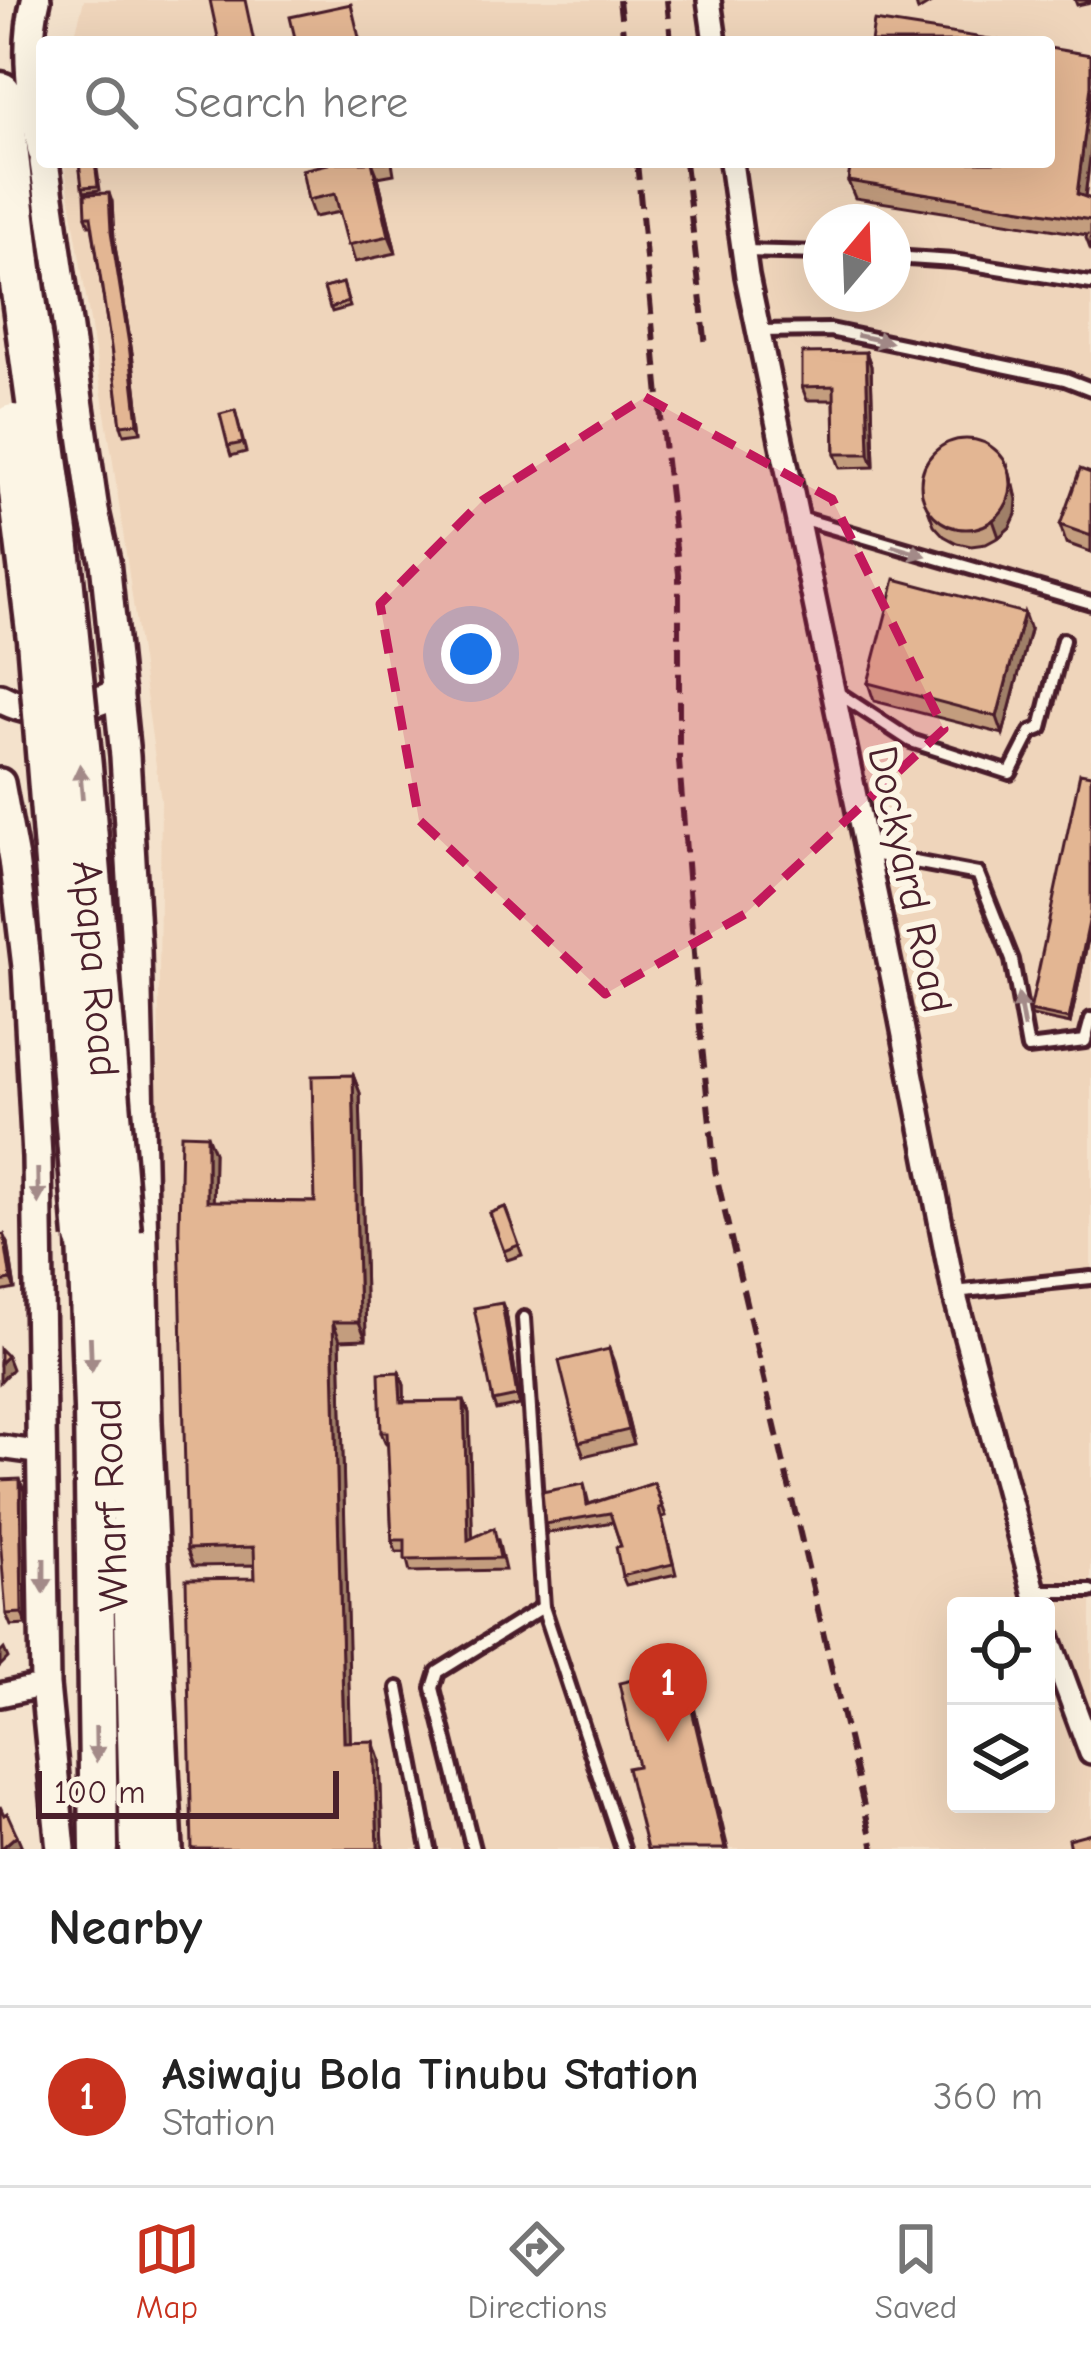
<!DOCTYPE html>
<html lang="en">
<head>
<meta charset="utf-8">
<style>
	:root { --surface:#fff; --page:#f6f6f6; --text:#222; --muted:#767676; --line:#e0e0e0; --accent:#c8321e }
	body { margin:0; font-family:"Comic Neue",sans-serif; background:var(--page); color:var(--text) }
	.controls { position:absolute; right:36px; bottom:36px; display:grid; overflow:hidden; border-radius:12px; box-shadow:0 12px 48px #0002 }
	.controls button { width:108px; height:108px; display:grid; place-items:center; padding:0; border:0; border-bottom:3px solid var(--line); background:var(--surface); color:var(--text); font:60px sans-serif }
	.compass { position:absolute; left:803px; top:204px; width:108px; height:108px; border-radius:50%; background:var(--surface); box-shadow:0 12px 48px #0002; rotate:19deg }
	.scale { position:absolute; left:36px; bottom:30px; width:303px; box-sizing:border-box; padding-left:12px; border:6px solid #4a1f2b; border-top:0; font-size:33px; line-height:42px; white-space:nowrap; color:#4a1f2b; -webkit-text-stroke:9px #fcf5e5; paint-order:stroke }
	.you { position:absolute; left:471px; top:654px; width:42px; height:42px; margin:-30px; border:9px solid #fff; border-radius:50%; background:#1a73e8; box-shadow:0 0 0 18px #1a73e833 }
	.badge { display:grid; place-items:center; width:78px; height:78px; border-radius:50%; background:var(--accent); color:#fff; font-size:39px; font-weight:700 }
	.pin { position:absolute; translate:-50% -99px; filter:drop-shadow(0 3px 6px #0008) }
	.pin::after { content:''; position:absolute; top:63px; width:42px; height:36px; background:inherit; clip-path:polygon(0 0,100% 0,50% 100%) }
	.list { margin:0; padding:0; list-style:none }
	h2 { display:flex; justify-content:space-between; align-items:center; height:156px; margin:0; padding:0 48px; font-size:51px }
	h2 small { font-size:39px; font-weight:400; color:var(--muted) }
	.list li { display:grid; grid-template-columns:78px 1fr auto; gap:36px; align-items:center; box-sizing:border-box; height:180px; padding:0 48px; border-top:3px solid var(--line) }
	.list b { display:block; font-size:45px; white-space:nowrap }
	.list p { margin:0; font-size:39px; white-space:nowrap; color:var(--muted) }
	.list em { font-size:39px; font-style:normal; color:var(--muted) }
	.icon { flex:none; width:66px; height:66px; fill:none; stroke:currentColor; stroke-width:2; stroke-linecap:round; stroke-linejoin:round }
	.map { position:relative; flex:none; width:1091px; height:1849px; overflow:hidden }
	.search { position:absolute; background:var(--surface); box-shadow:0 12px 48px #0002; left:36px; right:36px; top:36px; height:132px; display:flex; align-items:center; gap:30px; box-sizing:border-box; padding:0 42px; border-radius:12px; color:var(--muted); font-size:45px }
	.sheet { height:336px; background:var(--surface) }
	nav { display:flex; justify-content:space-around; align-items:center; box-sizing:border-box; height:168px; border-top:3px solid var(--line); background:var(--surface); font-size:33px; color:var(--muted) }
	nav a { display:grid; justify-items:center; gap:6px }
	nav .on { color:var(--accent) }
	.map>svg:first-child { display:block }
</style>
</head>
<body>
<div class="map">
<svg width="1091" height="1849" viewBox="0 0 1091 1849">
	<rect width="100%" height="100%" fill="#f4e2cc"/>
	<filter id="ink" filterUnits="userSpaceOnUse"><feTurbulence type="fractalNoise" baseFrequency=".00833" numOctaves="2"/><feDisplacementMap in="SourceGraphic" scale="24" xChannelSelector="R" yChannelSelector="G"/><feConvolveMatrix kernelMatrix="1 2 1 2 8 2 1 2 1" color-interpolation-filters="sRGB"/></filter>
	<g filter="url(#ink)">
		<path fill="#efd5bb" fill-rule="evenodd" d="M84,0h1007v1849h-947l-23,-570 37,-211 3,-267 -48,-339 -49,-300h985v-120h-976zM821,222h72v72h-72zM956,1606h90v198h-90z"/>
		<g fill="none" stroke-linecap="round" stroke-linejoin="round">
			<defs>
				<g id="service">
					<polyline points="743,251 821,253"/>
					<polyline points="893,257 954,261 1091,283"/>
					<polyline points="758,331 830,330 1065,379 1091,389"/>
					<polyline points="800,518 1091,603"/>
					<polyline points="835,691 911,741 1010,773 1031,732 1041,728 1063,640"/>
					<polyline points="867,853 978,874 1012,960 1028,1048 1085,1041 1091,1019"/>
					<polyline points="954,1292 1091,1278"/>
					<polyline points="524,1318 543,1607 623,1849"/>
					<polyline points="1034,1591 1091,1591"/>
					<polyline points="398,1688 429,1849"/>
					<polyline points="473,1849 433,1688 438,1672 543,1607"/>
				</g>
				<g id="minor">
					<polyline points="709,0 715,42"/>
					<polyline points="731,162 747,276 895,989 954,1292 1038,1606"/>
					<polyline points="0,1447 43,1453"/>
					<polyline points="1046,1631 1091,1753"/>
					<polyline points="0,1695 45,1685"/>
				</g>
				<g id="tertiary">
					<path d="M36,0c-13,51 -3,101 6,151"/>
					<polyline points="44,162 94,511 105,561 125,756 136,949 147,1422 168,1849"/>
					<path d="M0,698c38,21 82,13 119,-6"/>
					<polyline points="0,783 14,859 27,967 37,1157 45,1685 61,1849"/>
				</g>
				<g id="primary">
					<polyline points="119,1233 128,1422 139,1849"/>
					<polyline points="87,1237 93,1408 99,1849"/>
				</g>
				<polyline id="motorway" points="0,94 19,262"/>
			</defs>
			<use href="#service" stroke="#4a1f2b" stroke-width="20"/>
			<use href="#minor" stroke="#4a1f2b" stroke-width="30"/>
			<use href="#tertiary" stroke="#4a1f2b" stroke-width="36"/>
			<use href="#primary" stroke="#4a1f2b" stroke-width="45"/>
			<use href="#motorway" stroke="#4a1f2b" stroke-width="51"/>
			<use href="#service" stroke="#fcf5e5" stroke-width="10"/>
			<use href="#minor" stroke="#fcf5e5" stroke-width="21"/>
			<use href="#tertiary" stroke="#fcf5e5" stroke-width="27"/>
			<use href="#primary" stroke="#fcf5e5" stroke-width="36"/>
			<use href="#motorway" stroke="#fcf5e5" stroke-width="42"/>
			<g stroke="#4a1f2b" stroke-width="6" stroke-dasharray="18 9" stroke-linecap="butt">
				<polyline points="619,0 624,42"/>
				<polyline points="667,0 671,42"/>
				<polyline points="637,162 661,418 679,574 679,761 699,1018 715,1170 874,1849"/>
				<polyline points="685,162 706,347"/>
			</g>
			<defs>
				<g id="motorway-bridge">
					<path id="s1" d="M19,262l39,285 22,219 39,467"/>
					<polyline points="13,426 39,639 87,1237"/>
				</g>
			</defs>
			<use href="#motorway-bridge" stroke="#4a1f2b" stroke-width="51" stroke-linecap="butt"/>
			<use href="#motorway-bridge" stroke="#fcf5e5" stroke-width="42"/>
		</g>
		<g fill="#c39d7e" stroke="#4a1f2b" stroke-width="3">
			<polygon points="1075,0 1091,0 1091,2 1077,5"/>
			<polygon points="1091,55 1091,150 1085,197 1091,199 1091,251 1086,238 1087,235 855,198 848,181"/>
			<polygon points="79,162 96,162 100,190 84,192"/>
			<polygon points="327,162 392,162 394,174 378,177 396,253 355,262 340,212 314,217 308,200 328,164"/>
			<polygon points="112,202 114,240 132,353 141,432 124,434 121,425 111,347 92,225 89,225 86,216"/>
			<polygon points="343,283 350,307 332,312 324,288"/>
			<polygon points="866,352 871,366 874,467 840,468 835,454 834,400 807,400 802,387"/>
			<polygon points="235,410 246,452 231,456 228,446"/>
			<polygon points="1091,473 1091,552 1066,543 1060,525"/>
			<polygon points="1014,485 1017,499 1016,514 1010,527 999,537 986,544 971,546 957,543 944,536 934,525 922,493"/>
			<polygon points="1030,630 1003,734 874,701 868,683"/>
			<polygon points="1091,775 1091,925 1070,1024 1032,1016 1030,1011"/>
			<polygon points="353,1075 360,1093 366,1339 340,1340 350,1742 380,1759 383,1849 192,1849 255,1578 255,1565 193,1566 187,1549 214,1152 213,1201 315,1202"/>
			<polygon points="505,1207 522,1255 507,1260 490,1213"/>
			<polygon points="0,1235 8,1243 15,1289 0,1292"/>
			<polygon points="506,1312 520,1405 496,1410 493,1401"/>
			<polygon points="609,1349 634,1444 584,1456 579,1442"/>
			<polygon points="399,1372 404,1385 404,1402 464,1401 469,1413 472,1538 498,1540 505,1570 410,1572 405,1552 396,1552 392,1540 388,1444 386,1444 381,1432"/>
			<polygon points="654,1483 666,1516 662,1517 676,1574 626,1585 622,1576 621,1546 613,1522 548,1533 545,1524 584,1484 589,1504"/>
			<polygon points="24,1491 26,1625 11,1626 6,1614"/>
		</g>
		<g fill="#9f7f67" stroke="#4a1f2b" stroke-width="3">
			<polygon points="915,0 936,0 918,11"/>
			<polygon points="1091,86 1091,150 1083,211 1077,194"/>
			<polygon points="372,162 378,177 396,253 389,236"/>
			<polygon points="109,193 112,202 114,240 132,353 141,432 138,423 111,231"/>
			<polygon points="866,352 871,366 874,467 869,454"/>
			<polygon points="1008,467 1017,499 1016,514 1010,527 999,537 993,520"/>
			<polygon points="1024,613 1030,630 1003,734 997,717"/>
			<polygon points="1091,912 1091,925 1070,1024 1069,1019"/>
			<polygon points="353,1075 360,1093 366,1339 359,1322"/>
			<polygon points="207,1135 214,1152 213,1219 207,1201"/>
			<polygon points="4,1234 8,1243 15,1289 11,1280"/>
			<polygon points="502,1303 506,1312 520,1405 517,1396"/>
			<polygon points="333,1322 340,1340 351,1760 344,1742"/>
			<polygon points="609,1349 614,1362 634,1444 629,1430"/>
			<polygon points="7,1356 12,1369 0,1382 0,1363"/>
			<polygon points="399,1372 404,1385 405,1415 401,1402"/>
			<polygon points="464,1401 469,1413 473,1552 468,1540"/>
			<polygon points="20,1479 24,1491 26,1625 22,1613"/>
			<polygon points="4,1649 8,1658 0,1666 0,1653"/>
			<polygon points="682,1668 689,1686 728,1849 725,1849"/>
			<polygon points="374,1741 380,1759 383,1849 378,1849"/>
			<polygon points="17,1835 22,1847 1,1849"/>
		</g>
		<g fill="#e3b693" stroke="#4a1f2b" stroke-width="3">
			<polygon points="210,0 245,0 254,42 219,42"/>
			<polygon points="351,4 360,42 296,42 290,17"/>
			<polygon points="874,21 1009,42 871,42"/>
			<polygon points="1049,48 1091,55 1091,86 1077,194 1091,199 1091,220 848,181 851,162 1049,162"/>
			<polygon points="79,162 95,162 98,186 82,187"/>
			<polygon points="327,162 372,162 389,236 348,245 335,194 308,200 302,170 328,164"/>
			<polygon points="109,193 111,231 129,344 138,423 121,425 111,347 91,216 86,216 85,194"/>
			<polygon points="343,283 348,302 330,308 324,288"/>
			<polygon points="866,352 869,454 835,454 834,386 802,387 802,353"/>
			<polygon points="235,410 243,443 228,446 220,414"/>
			<circle cx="966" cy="484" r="45"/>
			<polygon points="1080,469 1091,473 1091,536 1060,525"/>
			<polygon points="895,579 1024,613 997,717 868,683"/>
			<polygon points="1080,773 1091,775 1091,912 1069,1019 1030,1011"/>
			<polygon points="353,1075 359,1322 333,1322 344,1742 374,1741 378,1849 192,1849 186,1579 255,1578 254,1547 187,1549 179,1230 181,1134 207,1135 207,1201 315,1202 312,1076"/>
			<polygon points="505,1207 519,1245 504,1251 490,1213"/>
			<polygon points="4,1234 11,1280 0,1282 0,1235"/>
			<polygon points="502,1303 517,1396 493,1401 474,1308"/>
			<polygon points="0,1349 7,1356 0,1363"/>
			<polygon points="609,1349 629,1430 579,1442 559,1361"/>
			<polygon points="399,1372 401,1402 464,1401 468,1540 494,1528 500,1558 405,1560 405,1540 392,1540 387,1432 381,1432 379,1373"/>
			<polygon points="20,1479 22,1613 6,1614 0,1537 0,1480"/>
			<polygon points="654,1483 662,1507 659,1508 673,1564 622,1576 616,1547 621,1546 610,1513 545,1524 542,1492 584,1484 587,1505"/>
			<polygon points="682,1668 725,1849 647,1849 627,1768 638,1766 619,1683"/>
			<polygon points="0,1806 4,1815 7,1813 17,1835 1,1849"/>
			<polygon points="1091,1833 1091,1849 1070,1849 1068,1839"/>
		</g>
		<defs><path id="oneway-solid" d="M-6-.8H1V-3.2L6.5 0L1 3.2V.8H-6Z" transform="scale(3)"/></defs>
		<g fill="#a38a88">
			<use href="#oneway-solid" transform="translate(874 339) rotate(12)"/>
			<use href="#oneway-solid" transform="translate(909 551) rotate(16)"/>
			<use href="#oneway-solid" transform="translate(81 782) rotate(-95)"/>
			<use href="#oneway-solid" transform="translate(1021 1011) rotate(-100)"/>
			<use href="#oneway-solid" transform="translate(38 1186) rotate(89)"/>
			<use href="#oneway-solid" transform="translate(91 1354) rotate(88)"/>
			<use href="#oneway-solid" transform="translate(44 1576) rotate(90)"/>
			<use href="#oneway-solid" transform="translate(96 1744) rotate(89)"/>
		</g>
	</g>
	<path fill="#c2185b" fill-opacity="0.2" stroke="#c2185b" stroke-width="9" stroke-dasharray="24 15" stroke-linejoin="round" d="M645,397l187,102 112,230 -199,185 -140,80 -186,-174 -39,-216 103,-104z"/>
	<g text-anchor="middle" stroke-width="12" stroke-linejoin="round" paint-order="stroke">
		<g font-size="42" fill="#4a1f2b" stroke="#fcf5e5">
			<text transform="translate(911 879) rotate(78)" y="15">Dockyard Road</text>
			<text dy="15" stroke="none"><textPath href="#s1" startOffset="711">Apapa Road</textPath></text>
			<text transform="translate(109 1505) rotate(-92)" y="15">Wharf Road</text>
		</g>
	</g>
</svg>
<div class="controls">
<button><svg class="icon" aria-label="locate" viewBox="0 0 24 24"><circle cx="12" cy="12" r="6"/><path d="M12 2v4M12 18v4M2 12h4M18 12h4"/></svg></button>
<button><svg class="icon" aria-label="layers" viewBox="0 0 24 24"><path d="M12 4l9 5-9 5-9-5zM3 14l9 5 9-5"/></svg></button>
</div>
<svg class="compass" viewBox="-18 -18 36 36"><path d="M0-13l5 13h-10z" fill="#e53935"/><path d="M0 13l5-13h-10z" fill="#767676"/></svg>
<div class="scale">100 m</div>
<div class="you"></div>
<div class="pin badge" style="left:668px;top:1742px">1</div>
<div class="search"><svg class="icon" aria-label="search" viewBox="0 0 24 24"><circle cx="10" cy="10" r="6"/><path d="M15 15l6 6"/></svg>Search here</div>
</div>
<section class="sheet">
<h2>Nearby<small></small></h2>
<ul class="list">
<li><span class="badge">1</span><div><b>Asiwaju Bola Tinubu Station</b><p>Station</p></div><em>360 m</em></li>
</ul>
</section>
<nav>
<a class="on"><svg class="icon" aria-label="map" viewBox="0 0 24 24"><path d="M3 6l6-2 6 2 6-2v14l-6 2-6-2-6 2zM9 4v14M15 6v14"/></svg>Map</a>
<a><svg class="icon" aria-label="directions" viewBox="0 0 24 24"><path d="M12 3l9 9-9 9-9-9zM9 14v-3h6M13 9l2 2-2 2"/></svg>Directions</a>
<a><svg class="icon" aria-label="saved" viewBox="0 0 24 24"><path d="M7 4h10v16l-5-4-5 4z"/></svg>Saved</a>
</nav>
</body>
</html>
